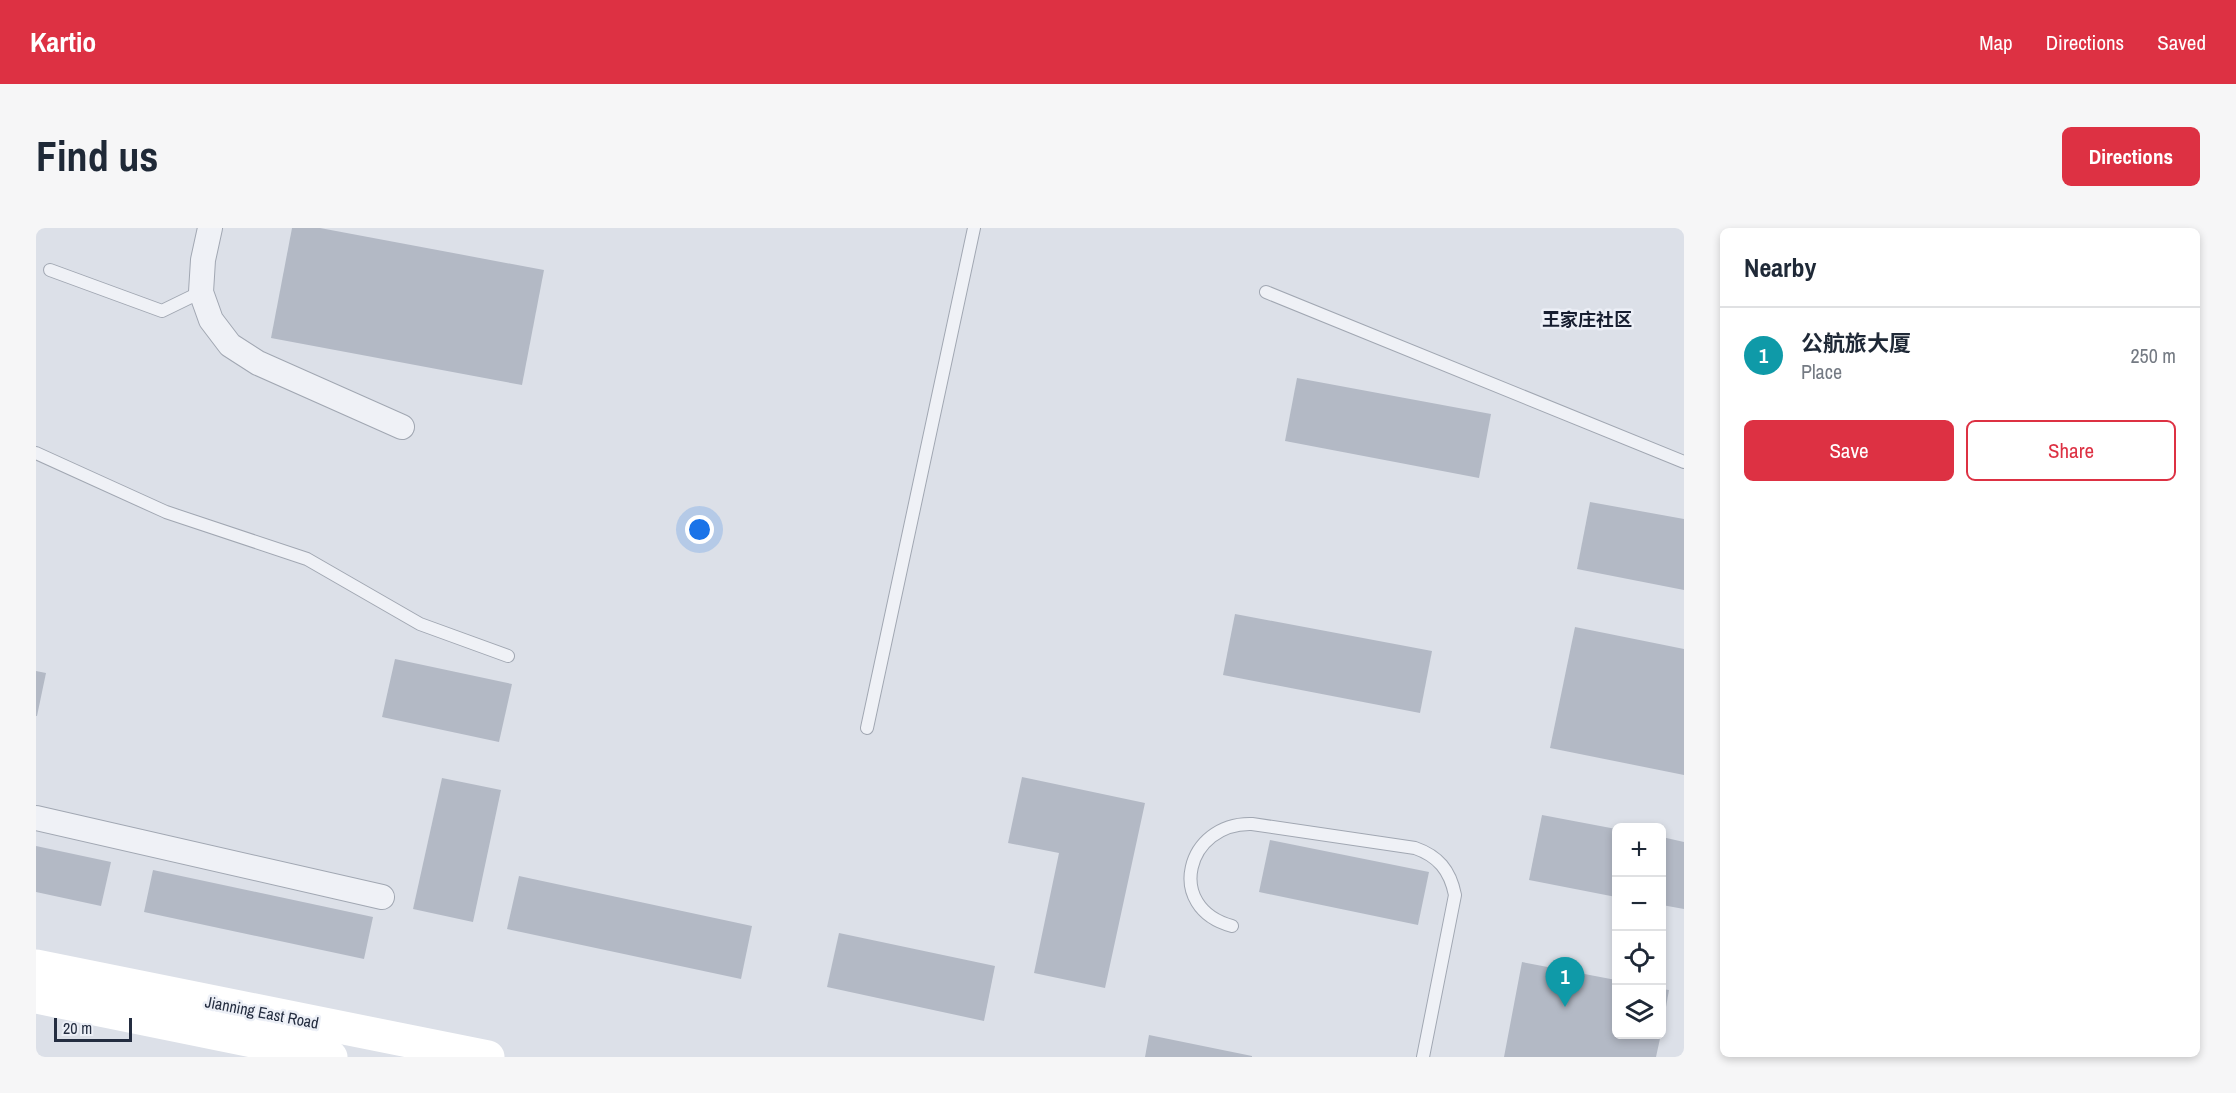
<!DOCTYPE html>
<html lang="en">
<head>
<meta charset="utf-8">
<style>
	:root { --surface:#fff; --page:#f6f6f7; --text:#1f2937; --muted:#747a83; --line:#e0e1e3; --accent:#dd3143 }
	body { margin:0; font-family:"Archivo Narrow","Noto Sans SC",sans-serif; background:var(--page); color:var(--text) }
	.controls { position:absolute; right:18px; bottom:18px; display:grid; overflow:hidden; border-radius:9px; box-shadow:0 3px 9px #0003 }
	.controls button { width:54px; height:54px; display:grid; place-items:center; padding:0; border:0; border-bottom:2px solid var(--line); background:var(--surface); color:var(--text); font:30px sans-serif }
	.scale { position:absolute; left:18px; bottom:15px; width:78px; box-sizing:border-box; padding-left:6px; border:3px solid #242d40; border-top:0; font-size:16px; line-height:21px; white-space:nowrap; color:#242d40; -webkit-text-stroke:4px #eceff6; paint-order:stroke }
	.you { position:absolute; left:664px; top:302px; width:21px; height:21px; margin:-15px; border:4px solid #fff; border-radius:50%; background:#1a73e8; box-shadow:0 0 0 9px #1a73e833 }
	.badge { display:grid; place-items:center; width:39px; height:39px; border-radius:50%; background:var(--accent); color:#fff; font-size:20px; font-weight:700 }
	.pin { position:absolute; translate:-50% -50px; filter:drop-shadow(0 2px 3px #0008) }
	.pin::after { content:''; position:absolute; top:32px; width:21px; height:18px; background:inherit; clip-path:polygon(0 0,100% 0,50% 100%) }
	.list { margin:0; padding:0; list-style:none }
	h2 { display:flex; justify-content:space-between; align-items:center; height:78px; margin:0; padding:0 24px; font-size:26px }
	h2 small { font-size:20px; font-weight:400; color:var(--muted) }
	.list li { display:grid; grid-template-columns:39px 1fr auto; gap:18px; align-items:center; box-sizing:border-box; height:96px; padding:0 24px; border-top:2px solid var(--line) }
	.list b { display:block; font-size:22px; white-space:nowrap }
	.list p { margin:0; font-size:20px; white-space:nowrap; color:var(--muted) }
	.list em { font-size:20px; font-style:normal; color:var(--muted) }
	.actions { display:flex; gap:12px; padding:18px 24px }
	.actions a { flex:1; padding:14px 0; border:2px solid var(--accent); border-radius:9px; text-align:center; font-size:21px; color:var(--accent) }
	.actions .main { background:var(--accent); color:#fff }
	.icon { flex:none; width:33px; height:33px; fill:none; stroke:currentColor; stroke-width:2; stroke-linecap:round; stroke-linejoin:round }
	.map { position:relative; flex:none; width:1648px; height:829px; overflow:hidden; border-radius:9px }
	header { display:flex; align-items:center; gap:36px; box-sizing:border-box; height:84px; padding:0 30px; background:var(--accent); color:#fff }
	header strong { font-size:28px }
	nav { display:flex; gap:33px; margin-inline-start:auto; font-size:21px }
	.intro { display:flex; align-items:center; justify-content:space-between; box-sizing:border-box; height:144px; padding:0 36px }
	h1 { margin:0; font-size:42px }
	.button { padding:15px 27px; border-radius:9px; background:var(--accent); color:#fff; font-size:21px; font-weight:700 }
	main { display:flex; gap:36px; padding:0 36px }
	aside { flex:1; background:var(--surface); border-radius:9px; box-shadow:0 3px 9px #0003 }
	.map>svg:first-child { display:block }
</style>
</head>
<body>
<header>
<strong>Kartio</strong>
<nav><a>Map</a><a>Directions</a><a>Saved</a></nav>
</header>
<div class="intro"><h1>Find us</h1><a class="button">Directions</a></div>
<main>
<div class="map">
<svg width="1648" height="829" viewBox="0 0 1648 829">
	<rect width="100%" height="100%" fill="#dce0e8"/>
	<g fill="#b3b9c5">
		<polygon points="256,0 284,0 508,42 486,157 235,110"/>
		<polygon points="1261,150 1455,186 1443,250 1249,213"/>
		<polygon points="1554,274 1648,291 1648,362 1541,341"/>
		<polygon points="1199,386 1396,423 1384,485 1187,447"/>
		<polygon points="1539,399 1648,421 1648,547 1514,520"/>
		<polygon points="359,431 476,456 463,514 346,489"/>
		<polygon points="0,443 10,445 1,488 0,488"/>
		<polygon points="986,549 1109,575 1069,760 998,745 1023,625 972,615"/>
		<polygon points="406,550 465,562 437,694 377,681"/>
		<polygon points="1506,587 1580,601 1580,669 1493,652"/>
		<polygon points="1626,609 1648,614 1648,681 1626,677"/>
		<polygon points="1234,612 1393,644 1382,697 1223,664"/>
		<polygon points="0,618 75,634 65,678 0,664"/>
		<polygon points="117,642 337,689 328,731 108,684"/>
		<polygon points="483,648 716,698 705,751 471,701"/>
		<polygon points="803,705 959,738 948,793 791,759"/>
		<polygon points="1486,734 1580,752 1580,806 1625,806 1620,829 1468,829"/>
		<polygon points="1626,761 1633,762 1627,796 1626,796"/>
		<polygon points="1113,807 1216,828 1216,829 1109,829"/>
	</g>
	<g fill="none" stroke-linecap="round" stroke-linejoin="round">
		<defs>
			<g id="service">
				<polyline points="14,42 126,83 165,64"/>
				<polyline points="1230,64 1648,234"/>
				<polyline points="0,225 130,284 271,331 384,396 472,428"/>
				<polyline points="831,500 938,0"/>
				<path d="M1196,698c-68,-18 -46,-104 20,-102l163,24c23,8 35,22 40,47l-32,162"/>
			</g>
			<g id="minor">
				<polyline points="174,0 167,32 165,64 175,92 194,117 222,135 366,199"/>
				<polyline points="0,590 346,669"/>
			</g>
		</defs>
		<use href="#service" stroke="#a1a7b2" stroke-width="14"/>
		<use href="#minor" stroke="#a1a7b2" stroke-width="26"/>
		<use href="#service" stroke="#eff1f6" stroke-width="12"/>
		<use href="#minor" stroke="#eff1f6" stroke-width="24"/>
		<g stroke="#fff" stroke-width="33">
			<polyline points="0,738 452,829"/>
			<polyline points="0,769 295,829"/>
		</g>
	</g>
	<g text-anchor="middle" stroke-width="5" stroke-linejoin="round" paint-order="stroke">
		<g font-size="16" fill="#242d40" stroke="#eceff6">
			<text transform="translate(226 784) rotate(11)" y="6">Jianning East Road</text>
		</g>
		<g font-size="18" font-weight="bold" fill="#171e30" stroke="#eceff6">
			<text x="1551" y="98">王家庄社区</text>
		</g>
	</g>
</svg>
<div class="controls">
<button>+</button>
<button>−</button>
<button><svg class="icon" aria-label="locate" viewBox="0 0 24 24"><circle cx="12" cy="12" r="6"/><path d="M12 2v4M12 18v4M2 12h4M18 12h4"/></svg></button>
<button><svg class="icon" aria-label="layers" viewBox="0 0 24 24"><path d="M12 4l9 5-9 5-9-5zM3 14l9 5 9-5"/></svg></button>
</div>
<div class="scale">20 m</div>
<div class="you"></div>
<div class="pin badge" style="left:1529px;top:779px;background:#0f9aa8">1</div>
</div>
<aside>
<h2>Nearby<small></small></h2>
<ul class="list">
<li><span class="badge" style="background:#0f9aa8">1</span><div><b>公航旅大厦</b><p>Place</p></div><em>250 m</em></li>
</ul>
<div class="actions"><a class="main">Save</a><a>Share</a></div>
</aside>
</main>
</body>
</html>
